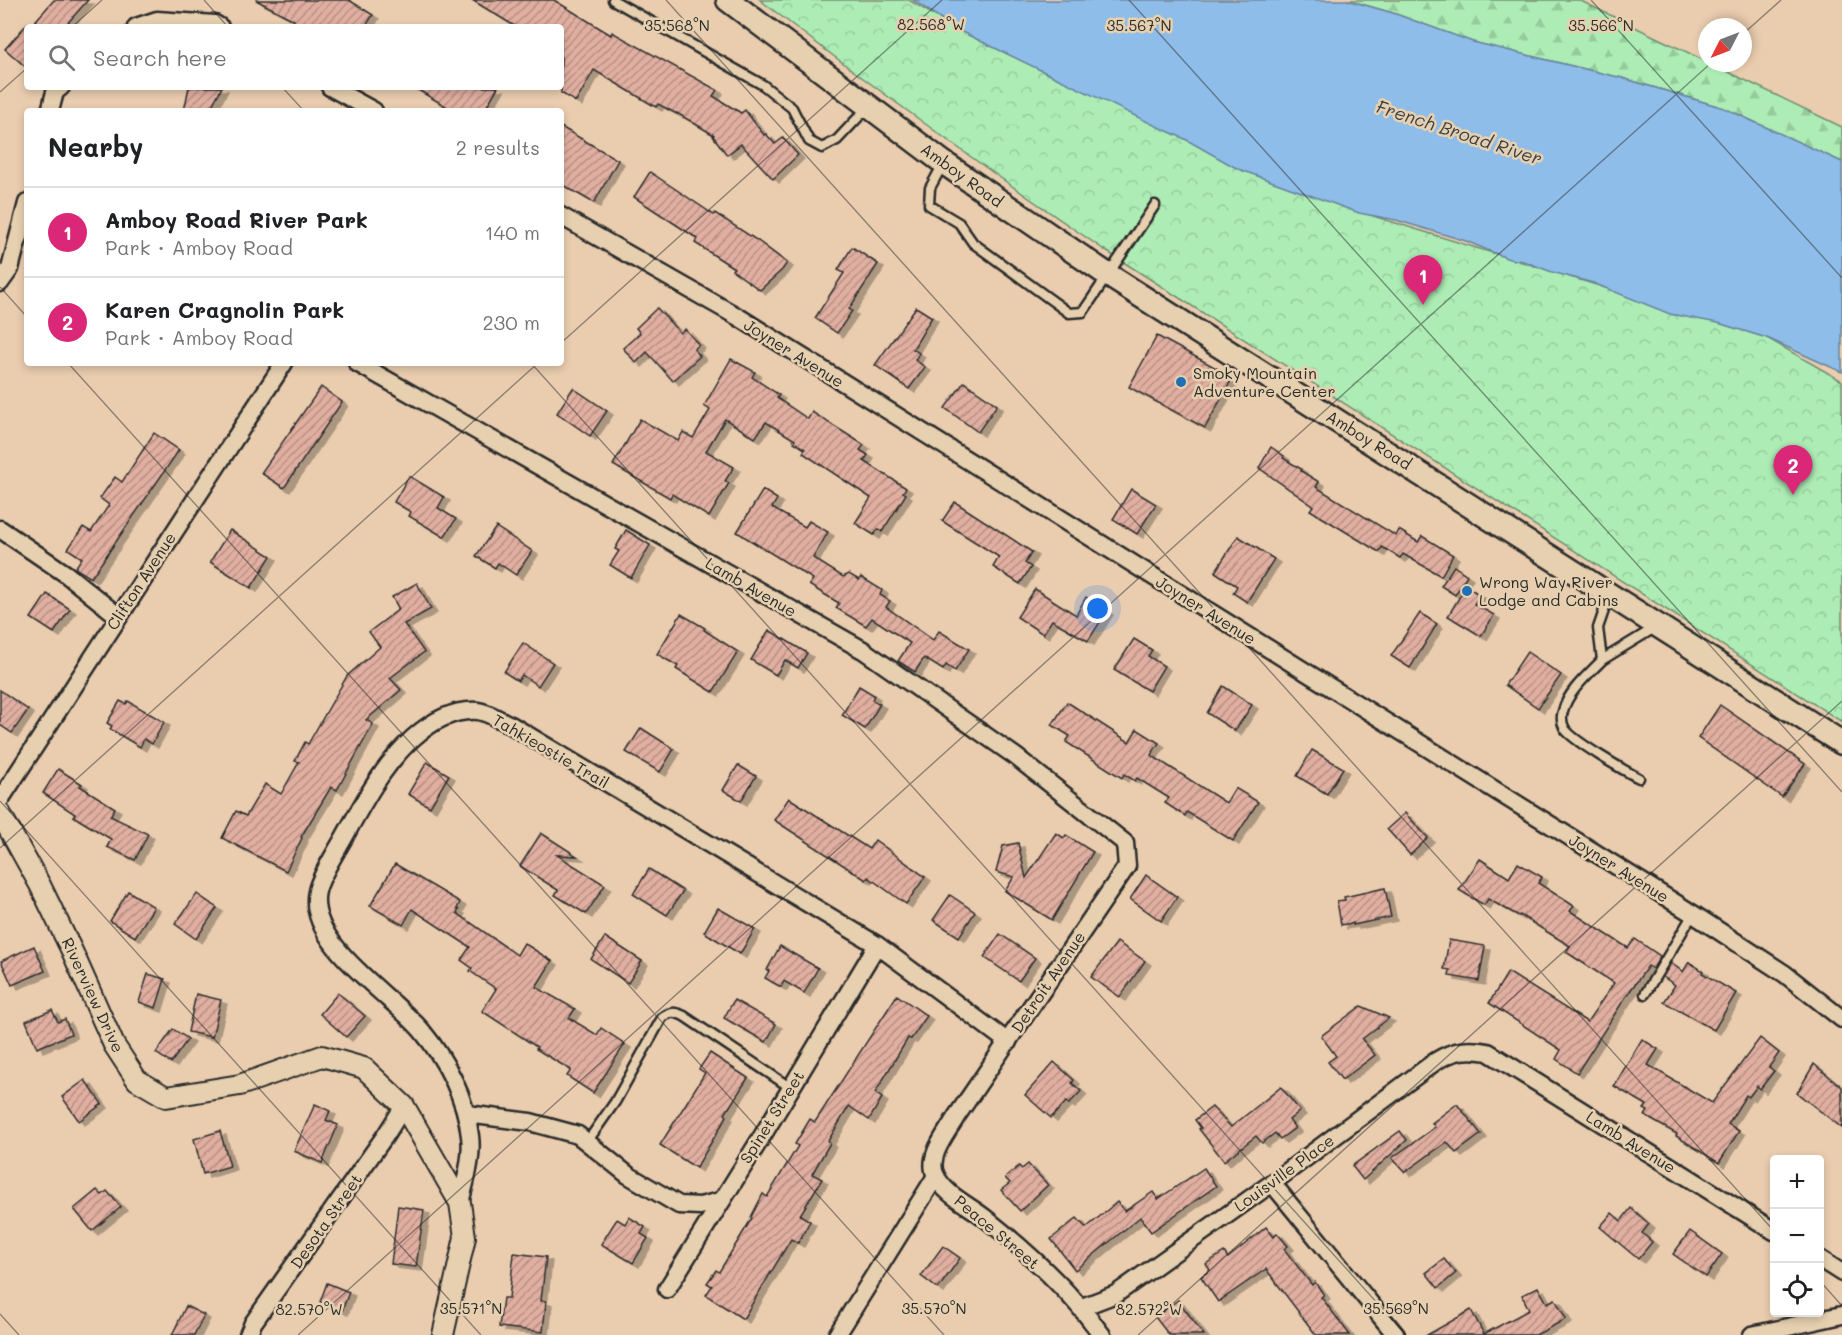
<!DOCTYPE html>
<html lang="en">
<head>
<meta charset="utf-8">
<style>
	:root { --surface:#fff; --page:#f6f6f6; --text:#202124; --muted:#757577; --line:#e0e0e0; --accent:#db2777 }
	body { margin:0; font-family:Mali,sans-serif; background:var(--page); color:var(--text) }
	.controls { position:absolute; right:18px; bottom:18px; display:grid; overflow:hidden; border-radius:6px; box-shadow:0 3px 9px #0003 }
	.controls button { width:54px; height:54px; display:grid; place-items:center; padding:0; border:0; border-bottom:2px solid var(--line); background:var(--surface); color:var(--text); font:30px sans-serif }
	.compass { position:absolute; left:1698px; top:18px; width:54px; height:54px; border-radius:50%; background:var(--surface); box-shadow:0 3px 9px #0003; rotate:228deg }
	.you { position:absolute; left:1098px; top:609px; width:21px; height:21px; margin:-15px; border:4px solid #fff; border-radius:50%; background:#1a73e8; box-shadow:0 0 0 9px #1a73e833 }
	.badge { display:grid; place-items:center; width:39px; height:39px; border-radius:50%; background:var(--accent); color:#fff; font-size:20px; font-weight:700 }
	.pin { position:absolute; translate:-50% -50px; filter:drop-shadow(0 2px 3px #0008) }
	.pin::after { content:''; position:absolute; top:32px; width:21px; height:18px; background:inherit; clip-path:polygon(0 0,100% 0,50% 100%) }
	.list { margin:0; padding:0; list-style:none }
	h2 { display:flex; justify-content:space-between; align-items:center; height:78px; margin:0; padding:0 24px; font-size:26px }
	h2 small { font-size:20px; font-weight:400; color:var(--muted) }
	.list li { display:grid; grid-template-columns:39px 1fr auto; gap:18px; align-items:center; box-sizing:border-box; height:90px; padding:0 24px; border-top:2px solid var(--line) }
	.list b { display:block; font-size:22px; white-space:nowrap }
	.list p { margin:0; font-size:20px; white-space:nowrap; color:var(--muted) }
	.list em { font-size:20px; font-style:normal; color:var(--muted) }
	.icon { flex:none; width:33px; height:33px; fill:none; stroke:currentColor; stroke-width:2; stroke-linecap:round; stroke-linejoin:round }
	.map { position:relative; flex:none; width:1842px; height:1335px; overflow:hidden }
	.search { position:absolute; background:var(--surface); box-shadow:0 3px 9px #0003; left:24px; top:24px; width:540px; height:66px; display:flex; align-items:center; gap:15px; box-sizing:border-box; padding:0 21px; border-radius:6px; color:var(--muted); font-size:22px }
	.panel { position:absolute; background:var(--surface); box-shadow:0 3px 9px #0003; left:24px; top:108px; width:540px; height:258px; border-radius:6px }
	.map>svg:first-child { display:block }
</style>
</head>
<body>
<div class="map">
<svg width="1842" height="1335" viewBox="0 0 1842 1335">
	<defs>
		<pattern id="forest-firs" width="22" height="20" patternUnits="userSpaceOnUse" patternTransform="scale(1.5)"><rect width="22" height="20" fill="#adedb5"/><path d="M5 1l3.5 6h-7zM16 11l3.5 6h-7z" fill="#95cb9c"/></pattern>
		<pattern id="park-crowns" width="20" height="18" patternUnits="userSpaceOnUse" patternTransform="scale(1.5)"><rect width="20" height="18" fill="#adedb5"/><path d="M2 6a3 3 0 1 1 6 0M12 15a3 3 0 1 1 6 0" fill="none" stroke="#95cb9c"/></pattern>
		<pattern id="building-hatch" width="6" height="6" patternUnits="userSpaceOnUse" patternTransform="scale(1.5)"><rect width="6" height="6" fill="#e1afa1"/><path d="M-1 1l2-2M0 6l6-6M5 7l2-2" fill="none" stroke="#b78f83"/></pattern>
		<filter id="shadow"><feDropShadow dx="6" dy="4" stdDeviation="0" flood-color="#0004"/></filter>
	</defs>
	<rect width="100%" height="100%" fill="#eacdaf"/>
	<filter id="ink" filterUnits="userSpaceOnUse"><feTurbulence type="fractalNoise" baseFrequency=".0167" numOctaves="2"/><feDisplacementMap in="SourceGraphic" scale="12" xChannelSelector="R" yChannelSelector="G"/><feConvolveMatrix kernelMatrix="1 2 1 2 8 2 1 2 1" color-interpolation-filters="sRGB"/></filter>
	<g filter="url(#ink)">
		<polygon fill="url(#forest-firs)" stroke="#6c8c70" stroke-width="1.5" points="1347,0 1579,0 1842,127 1842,162 1724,108 1622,78 1472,42 1393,13"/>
		<path fill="url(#park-crowns)" stroke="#6c8c70" stroke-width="1.5" d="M760,0h149l49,30 101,49 311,136 397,123 75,43v341l-739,-473c-118,-80 -230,-162 -343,-249z"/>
		<polygon fill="#8fbde9" stroke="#67839d" stroke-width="1.5" points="913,0 1347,0 1393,13 1473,42 1622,78 1724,108 1842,162 1842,372 1767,338 1718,323 1670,314 1593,283 1552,272 1523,261 1509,259 1466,241 1396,220 1359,213 1238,169 1185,139 1154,125 958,30"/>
		<g fill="url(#building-hatch)" stroke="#2b2b2b" stroke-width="1.5" filter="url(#shadow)">
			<polygon points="54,0 88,0 64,27 30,27"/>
			<polygon points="256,0 349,0 373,15 365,27 290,27 294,20"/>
			<polygon points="472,0 554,0 611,35 612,32 717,90 713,96 741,113 745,110 764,135 766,134 775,144 783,138 798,155 773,179 741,144 727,155 713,136 714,135 677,113 677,114 658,104 656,107 594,70 576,102 561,93 561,27 516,27"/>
			<polygon points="27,24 27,68 5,49"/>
			<polygon points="189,87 222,87 209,111 184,111"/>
			<polygon points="413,87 498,87 484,111 454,111"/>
			<polygon points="561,127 618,160 594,203 561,184"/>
			<polygon points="650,172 714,215 715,213 758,241 787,263 782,270 760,290 732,270 734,268 695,243 698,239 634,197"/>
			<polygon points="852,247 878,264 849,309 852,311 837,333 815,318 844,273 838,270"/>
			<polygon points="916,307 932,317 913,349 919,353 915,360 925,367 909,389 875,365"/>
			<polygon points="657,308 680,333 685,329 699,345 694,349 700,356 673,381 647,352 636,363 623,348 640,333 636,328"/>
			<polygon points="1157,336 1233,377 1205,428 1129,387"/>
			<polygon points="731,359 755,372 752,377 779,395 777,398 808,419 812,412 864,445 860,450 868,455 864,461 906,488 903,492 906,494 882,532 878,529 874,535 855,523 871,498 803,453 805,449 794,442 795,440 766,422 755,438 725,419 706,451 734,467 725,481 729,483 709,517 672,494 670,498 613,465 640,419 678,441 683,432 693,438 710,410 704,406"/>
			<polygon points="964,382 997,405 978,432 945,408"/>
			<polygon points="321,387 342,402 284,488 261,473"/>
			<polygon points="573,388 607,411 590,436 557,413"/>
			<polygon points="154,433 179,450 91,578 75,568 82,558 68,549 83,527 91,532 109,505 100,498 115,477 122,482"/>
			<polygon points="1271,447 1284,456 1283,458 1301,469 1301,471 1319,482 1316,487 1396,536 1399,530 1418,542 1422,536 1453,555 1441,576 1403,554 1400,558 1382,547 1379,552 1310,510 1313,506 1259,468"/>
			<polygon points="409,476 444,497 438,508 456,519 444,537 409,516 411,512 394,502"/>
			<polygon points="1131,489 1156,504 1137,534 1113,519"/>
			<polygon points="763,490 777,499 772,508 805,527 809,521 828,532 813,558 843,577 849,574 859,580 861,577 882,590 880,595 890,601 886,607 933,640 939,631 969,649 955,671 946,665 943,670 924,658 915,672 898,661 910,643 872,618 866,626 836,608 839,603 809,585 813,579 737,532"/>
			<polygon points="955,502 1032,552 1025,563 1031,567 1020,584 993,567 999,557 942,521"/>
			<polygon points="496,527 532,551 516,575 498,563 495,568 476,556"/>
			<polygon points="230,530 271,556 251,588 210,562"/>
			<polygon points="626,530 650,545 631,578 610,565 619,551 615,549"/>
			<polygon points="1238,536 1274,559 1247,602 1233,593 1237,586 1215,572"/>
			<polygon points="1454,566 1467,575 1455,595 1441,586"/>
			<polygon points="417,583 431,609 404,624 424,652 390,678 401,690 366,720 373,724 337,790 331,787 301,837 302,838 286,871 222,838 236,811 246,816 265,784 281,794 299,762 295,761 305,742 308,744 347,676 380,647 369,632 399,609 392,597"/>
			<polygon points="1466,586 1480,595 1474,604 1494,615 1481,636 1448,616"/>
			<polygon points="1035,589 1076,615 1086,597 1107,611 1088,641 1052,620 1043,634 1017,617"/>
			<polygon points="47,594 70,609 54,633 31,618"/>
			<polygon points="1420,613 1437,624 1410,668 1391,656"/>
			<polygon points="681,614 705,628 704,630 738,652 713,692 676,669 678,666 657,654"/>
			<polygon points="769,630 807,653 798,668 785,660 776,675 751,660"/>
			<polygon points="1134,639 1152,650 1148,656 1164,666 1149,691 1114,670"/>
			<polygon points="523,643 553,663 538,686 522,675 518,681 504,672"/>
			<polygon points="1527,652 1561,675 1538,708 1505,685"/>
			<polygon points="859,686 874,695 872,700 880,704 865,729 842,715"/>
			<polygon points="1223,686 1252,705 1235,731 1207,713"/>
			<polygon points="0,690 28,710 12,733 0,725"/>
			<polygon points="120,701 126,704 128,701 164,722 152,744 144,739 140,747 110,729 112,726 107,723"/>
			<polygon points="1067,702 1129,742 1137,729 1159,743 1151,755 1226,803 1235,788 1258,802 1233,841 1187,812 1185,816 1165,803 1169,798 1137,778 1135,781 1124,774 1122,778 1066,742 1070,736 1052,725"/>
			<polygon points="1720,705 1805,764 1782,797 1698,738"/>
			<polygon points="641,728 674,749 660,772 626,752"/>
			<polygon points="1312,750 1343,768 1327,794 1297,776"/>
			<polygon points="427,762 449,775 430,807 408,794"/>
			<polygon points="738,765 756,776 741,801 723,790"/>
			<polygon points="58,769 82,784 80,786 115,808 110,816 148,834 135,860 107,847 111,839 73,816 75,814 43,793"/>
			<polygon points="789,798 869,849 875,840 925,877 906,904 868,877 866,880 774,820"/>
			<polygon points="1405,813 1428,838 1410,855 1387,829"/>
			<polygon points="541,833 577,856 557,855 605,885 586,914 555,895 558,890 520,866"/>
			<polygon points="1056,833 1064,838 1066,835 1093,852 1052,920 1005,891 1014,877 996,872 1003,846 1018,843 1026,878"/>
			<polygon points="1480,859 1509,878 1518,863 1542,877 1538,883 1574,906 1570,911 1628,948 1635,939 1660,956 1653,969 1648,966 1625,998 1577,1073 1556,1059 1561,1050 1489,1003 1508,972 1587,1022 1614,983 1566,952 1570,946 1520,915 1519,916 1488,899 1484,905 1459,890"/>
			<polygon points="395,864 460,902 457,909 459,910 457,913 517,955 524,943 552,961 536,987 575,1009 569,1018 597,1035 601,1028 625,1044 593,1093 567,1076 571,1070 536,1049 537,1047 482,1011 496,989 470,971 472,968 461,960 470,947 412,909 403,925 370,906"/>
			<polygon points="649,869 683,891 667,915 633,894"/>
			<polygon points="1146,875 1177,897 1161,921 1130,899"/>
			<polygon points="1385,888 1391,917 1353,925 1353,923 1341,925 1337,901 1345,900 1344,897"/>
			<polygon points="128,891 154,907 135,937 110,921"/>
			<polygon points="197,894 217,908 196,939 175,924"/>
			<polygon points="950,895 975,912 959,937 933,920"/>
			<polygon points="718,908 755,929 740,954 704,932"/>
			<polygon points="1000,934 1035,958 1019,981 984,957"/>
			<polygon points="605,937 642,961 628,983 591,959"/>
			<polygon points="1449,940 1485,946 1479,981 1449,976 1450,970 1444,969"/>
			<polygon points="1117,942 1145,961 1120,997 1091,977"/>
			<polygon points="34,946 45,971 12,985 1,961"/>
			<polygon points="780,946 818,968 804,993 784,981 781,987 765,978 769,971 767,970"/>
			<polygon points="1689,962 1703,971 1702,973 1736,993 1714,1030 1664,1002 1675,985 1663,977 1671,963 1683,972"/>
			<polygon points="148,974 165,979 156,1008 139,1002"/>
			<polygon points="338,993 365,1016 346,1037 320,1014"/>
			<polygon points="196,994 221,1000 212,1037 188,1032"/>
			<polygon points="897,995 927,1016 911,1039 908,1038 875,1093 882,1098 869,1120 849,1106 828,1141 830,1143 812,1174 822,1179 800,1215 810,1221 798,1243 791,1239 743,1319 706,1295 712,1286 707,1283 716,1270 719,1272 752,1218 751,1217 763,1194 767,1197 798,1146 795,1144 810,1119 815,1122"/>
			<polygon points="734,1000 776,1024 766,1042 724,1018"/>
			<polygon points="1361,1006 1389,1018 1362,1039 1375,1055 1342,1080 1328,1062 1336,1056 1321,1036"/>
			<polygon points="52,1010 58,1022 65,1019 71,1034 37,1048 26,1021"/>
			<polygon points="173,1029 188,1039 171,1063 156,1053"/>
			<polygon points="1760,1038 1779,1053 1769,1067 1774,1071 1760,1089 1757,1086 1749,1097 1746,1095 1728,1124 1739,1131 1719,1163 1676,1136 1677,1134 1645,1116 1648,1111 1644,1109 1647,1105 1614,1086 1642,1039 1658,1049 1648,1065 1712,1103"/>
			<polygon points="710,1053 748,1078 725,1114 727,1116 696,1168 660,1145 705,1073 699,1069"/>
			<polygon points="1054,1062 1074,1080 1072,1083 1081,1091 1069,1104 1066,1102 1051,1118 1025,1095"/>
			<polygon points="1814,1064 1842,1087 1842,1128 1797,1093"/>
			<polygon points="85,1080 102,1104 79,1121 62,1097"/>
			<polygon points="1281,1087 1300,1111 1289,1120 1295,1128 1280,1139 1275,1133 1262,1143 1256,1136 1224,1161 1199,1129 1201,1128 1195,1120 1212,1107 1231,1127"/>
			<polygon points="315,1104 330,1111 326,1120 338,1125 322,1163 294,1151"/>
			<polygon points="1457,1104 1481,1134 1456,1153 1447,1142 1405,1172 1392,1158 1435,1127 1432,1123"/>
			<polygon points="220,1131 230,1166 203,1174 194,1139"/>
			<polygon points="1400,1131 1407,1140 1363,1180 1352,1166"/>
			<polygon points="1028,1164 1048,1185 1020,1211 1001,1190 1010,1183 1005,1178 1019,1166 1022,1169"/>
			<polygon points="1204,1168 1216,1186 1151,1232 1140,1217 1075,1270 1051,1239 1077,1218 1086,1228 1117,1202 1125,1211 1153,1192 1158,1199"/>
			<polygon points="97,1190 102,1195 107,1191 121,1207 92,1231 74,1209"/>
			<polygon points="398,1206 424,1210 416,1267 391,1264"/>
			<polygon points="1631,1208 1649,1224 1642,1233 1652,1242 1638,1259 1600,1227 1612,1213 1621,1221"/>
			<polygon points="629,1217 645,1227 641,1234 648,1238 633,1263 601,1244 617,1219 625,1224"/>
			<polygon points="1266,1227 1274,1237 1277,1233 1288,1246 1284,1249 1312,1285 1315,1282 1324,1295 1321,1297 1350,1335 1316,1335 1266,1269 1218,1302 1201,1277 1210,1270 1206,1264 1224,1252 1228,1258"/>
			<polygon points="1690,1231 1722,1254 1706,1277 1673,1254"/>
			<polygon points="943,1246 960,1258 938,1289 921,1276"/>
			<polygon points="514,1253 546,1257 541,1301 546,1301 543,1332 499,1327 503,1298 509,1298"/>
			<polygon points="1444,1259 1456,1273 1438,1288 1426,1273"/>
			<polygon points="327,1283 349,1292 342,1311 320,1302"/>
			<polygon points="1538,1287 1547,1303 1555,1299 1566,1319 1536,1335 1427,1335 1471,1310 1484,1334 1529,1310 1522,1295"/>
			<polygon points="1178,1300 1204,1335 1169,1335 1155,1317"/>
			<polygon points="186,1306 204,1315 194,1335 172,1335"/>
		</g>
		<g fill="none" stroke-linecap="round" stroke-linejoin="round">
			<defs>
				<g id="service">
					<polyline points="613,0 763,85 792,108 809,141 822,148 837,140 868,107"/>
					<polyline points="943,164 930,188 929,205 959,223 973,243 1069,313 1083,312 1155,205"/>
					<polyline points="1609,596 1598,628 1602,660 1656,627"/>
					<path d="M1602,660c-13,14 -34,31 -39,51 -2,6 -1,13 2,18 8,12 60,42 74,49"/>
					<polyline points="1645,994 1693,914"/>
					<path d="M587,1142l28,-40 47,-84c8,-7 13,-6 22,-2l107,72"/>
				</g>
				<g id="minor">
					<polyline points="136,27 157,20 215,24 220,27"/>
					<polyline points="330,87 374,111"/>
					<polyline points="50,111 55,92 61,87"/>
					<polyline points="561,216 740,318 1693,914 1785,974 1842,1019"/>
					<polyline points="0,283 10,269 27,203"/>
					<path d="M357,363l506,287 152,106 110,87 2,23 -171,251c-9,16 -30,40 -20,59 9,19 33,29 49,42 43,34 85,73 117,117"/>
					<polyline points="0,529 66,574 118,616"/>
					<polyline points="0,800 284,363"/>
					<polyline points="467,1114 530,1122 578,1135 628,1175 679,1205 700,1206 720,1201"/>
					<polyline points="1272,1183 1396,1335"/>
					<path d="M460,1203c5,-21 13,-45 10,-67 -4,-38 -24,-76 -48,-105 -30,-36 -117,-88 -105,-140 3,-15 21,-42 29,-57 18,-33 38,-70 67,-96 18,-16 39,-29 65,-27 10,1 23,10 33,14l366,220 131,97"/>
					<polyline points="1820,1259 1842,1273"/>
					<polyline points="667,1289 761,1138 877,945"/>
					<path d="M1082,1307l34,-13 156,-111 164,-122c18,-11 32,-13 52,-9l286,179"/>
					<polyline points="248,1335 253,1323 385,1136 404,1106"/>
					<polyline points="837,1335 936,1176"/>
					<polyline points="1752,1335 1842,1315"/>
				</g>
				<polyline id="tertiary" points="0,813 40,885 72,951 114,1045 137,1080 166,1097 240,1085 322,1056 364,1068 404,1106 460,1203 465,1237 443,1335"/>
				<polyline id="secondary" points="728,0 944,163 1108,275 1842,743"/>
			</defs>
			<use href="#service" stroke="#2b2b2b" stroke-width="13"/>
			<use href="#minor" stroke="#2b2b2b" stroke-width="21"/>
			<use href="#tertiary" stroke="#2b2b2b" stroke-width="24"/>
			<use href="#secondary" stroke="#2b2b2b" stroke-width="27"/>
			<use href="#service" stroke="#e6d0af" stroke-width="8"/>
			<use href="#minor" stroke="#e6d0af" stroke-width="16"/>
			<use href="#tertiary" stroke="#e6d0af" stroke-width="20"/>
			<use href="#secondary" stroke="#e6d0af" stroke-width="22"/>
		</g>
	</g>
	<path fill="none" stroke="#2b2b2b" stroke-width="1.5" stroke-opacity="0.45" d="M204,0l24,27M666,0l1108,1231M1129,0l713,792M1591,0l251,278M72,27l30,-27M1743,34l38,-34M282,87l22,24M0,92l27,-24M0,287l27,30M561,343l381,-343M68,363l876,972M531,363l875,972M0,801l481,534M0,848l538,-485M1820,1281l22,25M0,1314l19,21M298,1335l1413,-1272M1138,1335l704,-634"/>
	<g fill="#1f6fb2" stroke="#e6d0af" stroke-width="2">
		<circle cx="1181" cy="382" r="6"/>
		<circle cx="1467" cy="591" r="6"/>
	</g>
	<g text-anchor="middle" stroke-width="5" stroke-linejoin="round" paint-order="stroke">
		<g font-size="16" fill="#2b2b2b" stroke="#e6d0af">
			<text transform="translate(962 175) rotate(36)" y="6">Amboy Road</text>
			<text transform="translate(794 353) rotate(32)" y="6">Joyner Avenue</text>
			<text transform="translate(1369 440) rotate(32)" y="6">Amboy Road</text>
			<text transform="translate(141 581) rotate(-57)" y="6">Clifton Avenue</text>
			<text transform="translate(751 587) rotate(30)" y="6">Lamb Avenue</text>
			<text transform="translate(1206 610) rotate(32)" y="6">Joyner Avenue</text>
			<text transform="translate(551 751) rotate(30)" y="6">Tahkieostie Trail</text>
			<text transform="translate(1619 868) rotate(32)" y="6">Joyner Avenue</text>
			<text transform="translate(1048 982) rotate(-56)" y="6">Detroit Avenue</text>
			<text transform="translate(93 995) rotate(65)" y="6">Riverview Drive</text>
			<text transform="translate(772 1117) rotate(-58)" y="6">Spinet Street</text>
			<text transform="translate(1631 1142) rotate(32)" y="6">Lamb Avenue</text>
			<text transform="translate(1284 1173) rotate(-36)" y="6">Louisville Place</text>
			<text transform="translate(326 1221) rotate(-55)" y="6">Desota Street</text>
			<text transform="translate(997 1232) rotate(40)" y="6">Peace Street</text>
		</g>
		<g font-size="16" fill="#2b2b2b" stroke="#e6d0af" text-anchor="start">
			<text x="1193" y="379">Smoky Mountain<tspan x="1193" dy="18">Adventure Center</tspan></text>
			<text x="1479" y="588">Wrong Way River<tspan x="1479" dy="18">Lodge and Cabins</tspan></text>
		</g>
		<g font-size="18" font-style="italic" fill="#3a4148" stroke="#e6d0af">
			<text transform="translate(1459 133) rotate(18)" y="6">French Broad River</text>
		</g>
	</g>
	<g font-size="15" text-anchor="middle" fill="#2b2b2b" stroke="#e6d0af" stroke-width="5" stroke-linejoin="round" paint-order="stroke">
		<text x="931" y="30">82.568°W</text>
		<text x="1601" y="31">35.566°N</text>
		<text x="677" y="31">35.568°N</text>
		<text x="1139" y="31">35.567°N</text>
		<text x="471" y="1314">35.571°N</text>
		<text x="934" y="1314">35.570°N</text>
		<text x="1396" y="1314">35.569°N</text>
		<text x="309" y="1315">82.570°W</text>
		<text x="1149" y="1315">82.572°W</text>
	</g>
</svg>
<div class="controls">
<button>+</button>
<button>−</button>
<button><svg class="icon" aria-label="locate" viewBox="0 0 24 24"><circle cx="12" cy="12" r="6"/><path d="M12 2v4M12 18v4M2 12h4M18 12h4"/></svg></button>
</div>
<svg class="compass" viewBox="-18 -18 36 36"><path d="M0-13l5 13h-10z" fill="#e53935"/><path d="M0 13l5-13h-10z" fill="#757577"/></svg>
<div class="you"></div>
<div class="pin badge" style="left:1423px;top:305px">1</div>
<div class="pin badge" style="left:1793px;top:495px">2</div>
<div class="search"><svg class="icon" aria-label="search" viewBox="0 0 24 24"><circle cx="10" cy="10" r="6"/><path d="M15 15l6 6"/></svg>Search here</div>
<section class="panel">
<h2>Nearby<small>2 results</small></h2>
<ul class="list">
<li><span class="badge">1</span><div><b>Amboy Road River Park</b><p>Park · Amboy Road</p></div><em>140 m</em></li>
<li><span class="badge">2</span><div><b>Karen Cragnolin Park</b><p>Park · Amboy Road</p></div><em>230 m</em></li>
</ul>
</section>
</div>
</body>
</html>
